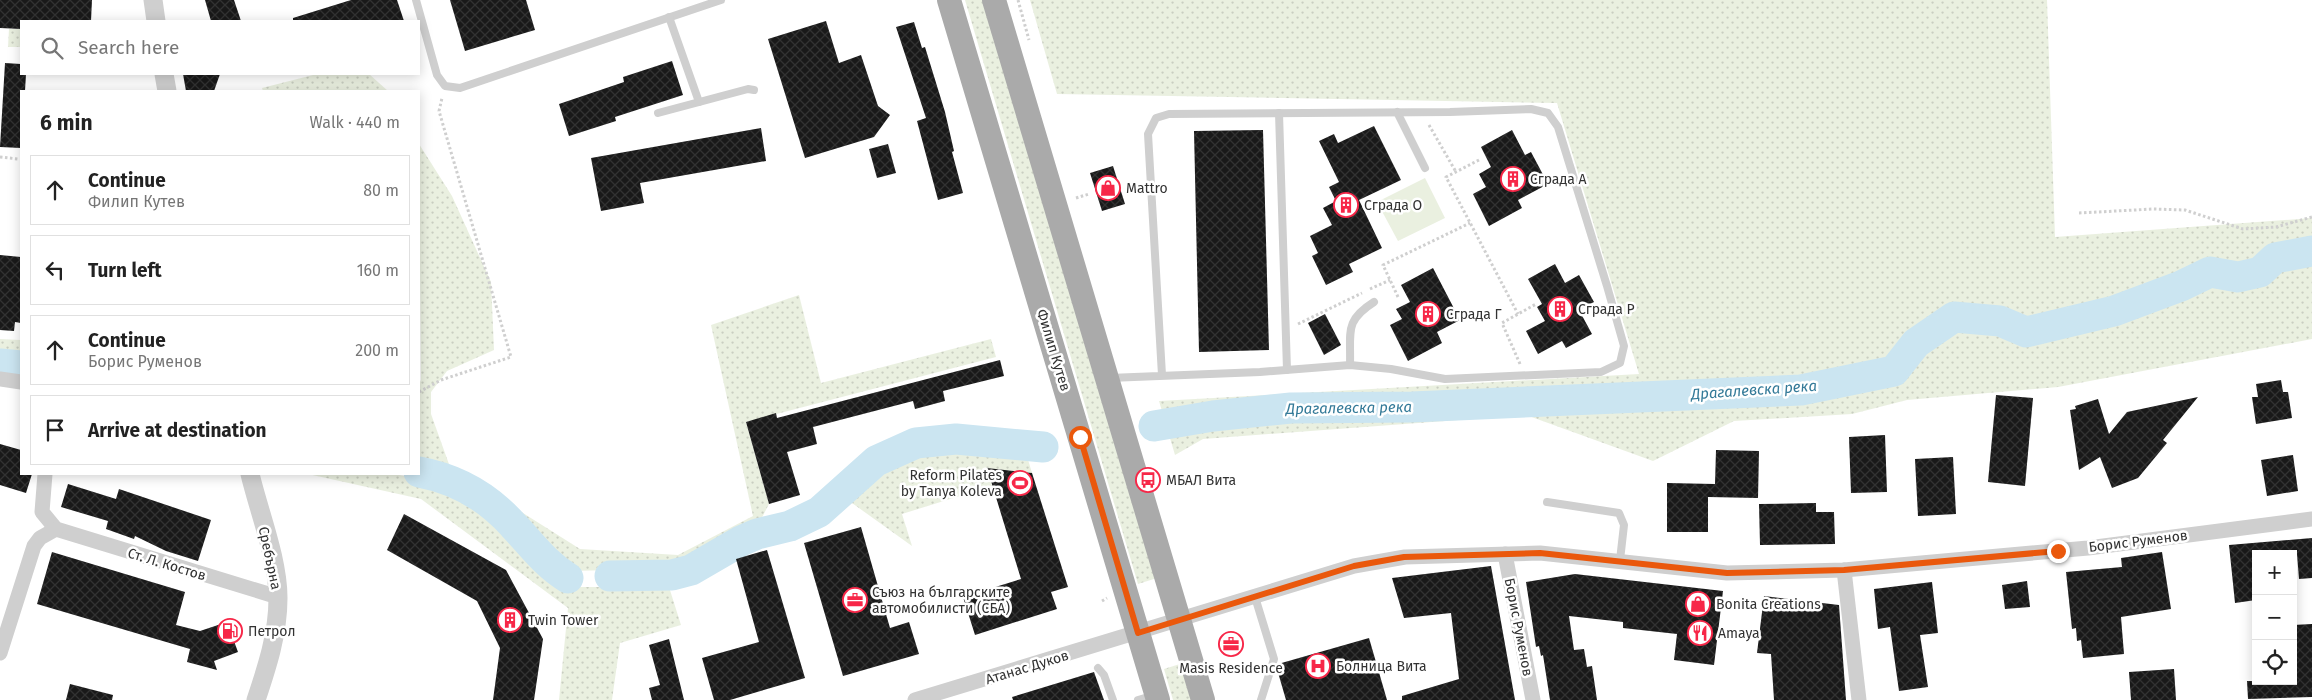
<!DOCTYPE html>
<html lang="en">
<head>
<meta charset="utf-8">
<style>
	:root { --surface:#fff; --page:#f2f2f2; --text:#222; --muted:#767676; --line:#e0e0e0 }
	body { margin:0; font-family:"Fira Sans",sans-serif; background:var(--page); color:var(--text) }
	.controls { position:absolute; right:15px; bottom:15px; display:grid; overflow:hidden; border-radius:0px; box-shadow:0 2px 12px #0003 }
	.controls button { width:45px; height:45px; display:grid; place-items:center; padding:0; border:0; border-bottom:1px solid var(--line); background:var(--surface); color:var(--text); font:25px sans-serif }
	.stop { position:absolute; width:15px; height:15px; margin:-11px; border:4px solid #ea580c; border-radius:50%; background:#fff }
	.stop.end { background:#ea580c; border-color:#fff; box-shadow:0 1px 5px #0008 }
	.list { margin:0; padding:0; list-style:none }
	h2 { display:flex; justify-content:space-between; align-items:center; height:65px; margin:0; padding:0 20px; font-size:21px }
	h2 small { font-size:16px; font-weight:400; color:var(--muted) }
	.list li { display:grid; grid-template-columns:32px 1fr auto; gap:15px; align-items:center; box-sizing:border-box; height:70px; margin:0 10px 10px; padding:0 10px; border:1px solid var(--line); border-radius:0px }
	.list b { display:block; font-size:19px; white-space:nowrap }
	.list p { margin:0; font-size:16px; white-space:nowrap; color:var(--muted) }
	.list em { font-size:16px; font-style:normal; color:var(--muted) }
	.icon { flex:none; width:28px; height:28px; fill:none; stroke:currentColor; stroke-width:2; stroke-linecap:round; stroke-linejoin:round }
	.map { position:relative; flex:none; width:2312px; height:700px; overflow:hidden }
	.search { position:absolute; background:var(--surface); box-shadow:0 2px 12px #0003; left:20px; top:20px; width:400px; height:55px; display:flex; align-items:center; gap:12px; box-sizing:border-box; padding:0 18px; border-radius:0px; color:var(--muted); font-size:19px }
	.panel { position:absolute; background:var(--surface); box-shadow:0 2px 12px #0003; left:20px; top:90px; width:400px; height:385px; border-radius:0px }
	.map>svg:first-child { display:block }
</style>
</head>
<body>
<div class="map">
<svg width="2312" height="700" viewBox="0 0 2312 700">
	<defs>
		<pattern id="grass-dots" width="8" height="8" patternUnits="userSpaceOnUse" patternTransform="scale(1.25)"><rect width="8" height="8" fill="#eaf0e0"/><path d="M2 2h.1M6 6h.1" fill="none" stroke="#c9cec1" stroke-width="1.8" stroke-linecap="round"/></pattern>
		<pattern id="building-cross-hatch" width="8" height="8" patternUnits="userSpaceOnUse" patternTransform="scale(1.25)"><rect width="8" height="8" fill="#191919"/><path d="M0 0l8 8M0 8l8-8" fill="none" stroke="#323232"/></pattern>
	</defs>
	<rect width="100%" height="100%" fill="#fff"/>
	<g fill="url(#grass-dots)">
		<polygon points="965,0 987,0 1157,578 1138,584"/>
		<polygon points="1030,0 2047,0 2055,237 2312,218 2312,339 2058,387 1907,400 1852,414 1734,421 1653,461 1526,415 1203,439 1175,455 1159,401 1639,374 1557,103 1057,94"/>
		<polygon points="9,29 21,29 21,47 8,47"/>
		<polygon points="317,74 369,74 388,91 263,91 262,88"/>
		<polygon points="419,144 452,196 491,282 494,350 447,371 431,392 431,414 450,467 580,549 678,555 753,516 711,325 799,295 821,383 991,339 996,357 746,422 769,504 757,527 684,567 659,569 569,571 548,558 496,500 461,478 419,464 419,384 421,380"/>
		<polygon points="0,339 21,340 21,376 0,375"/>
		<path d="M952,444l74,9 6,20 -45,-5 5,18 -90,28 10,32 -67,-48c20,-23 45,-44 76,-51 9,-3 21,-2 31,-3z"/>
		<polygon points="308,474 394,474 420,479 441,486 482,508 506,532 543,576 565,587 669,587 681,625 620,643 612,700 559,700 568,608 421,499"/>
		<polygon points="1183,663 1193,700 1173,700 1164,669"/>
	</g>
	<polygon fill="#eaf0e0" points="1425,178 1445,218 1398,241 1377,202"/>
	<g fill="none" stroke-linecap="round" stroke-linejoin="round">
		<g stroke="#cbe5f1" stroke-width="31">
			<polyline points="0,364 21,366"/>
			<polyline points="1154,426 1213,416 1291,408 1412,407 1801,390 1894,371 1916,343 1954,317 2000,321 2026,332 2114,311 2181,286 2210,272 2238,277 2260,272 2275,258 2312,251"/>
			<path d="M419,472c38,7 68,24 94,53 18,19 32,39 55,53"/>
			<polyline points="610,576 672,575 691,570 741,541 757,534 790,526 819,512 876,461 916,443 956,439 1043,447"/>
		</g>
	</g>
	<g fill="url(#building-cross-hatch)">
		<polygon points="0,0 92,0 91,21 21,21 21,29 0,28"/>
		<polygon points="205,0 234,0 241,21 211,21"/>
		<polygon points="351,0 397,0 404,21 293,21 293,18"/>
		<polygon points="450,0 526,0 535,30 465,51"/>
		<polygon points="826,21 839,63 861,55 878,106 890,115 874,137 805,158 768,39"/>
		<polygon points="914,22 922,48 925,47 945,112 954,151 952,152 963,193 938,200 917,121 926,118 896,27"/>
		<polygon points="672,61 683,95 615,117 616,121 569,136 559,104 624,82 623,77"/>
		<polygon points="5,63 21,64 21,74 26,74 25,91 21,91 21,148 0,147"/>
		<polygon points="183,74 220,74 214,91 186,91"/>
		<polygon points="1374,126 1401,180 1359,200 1382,248 1349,264 1353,272 1326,285 1312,256 1318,253 1310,236 1332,225 1323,208 1336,201 1329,187 1339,182 1319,141 1334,134 1338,143"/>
		<polygon points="761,128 766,161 640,183 644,203 601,211 591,158"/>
		<polygon points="1263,130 1269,350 1199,352 1194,131"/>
		<polygon points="1512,130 1525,155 1531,152 1548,184 1518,200 1522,208 1489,226 1473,194 1486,187 1479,174 1491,167 1481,147"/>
		<polygon points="888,144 896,173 877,178 869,149"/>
		<polygon points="1113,166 1125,204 1102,211 1090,173"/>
		<polygon points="0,255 21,257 21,323 15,322 14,331 0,330"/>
		<polygon points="1555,264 1565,283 1579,275 1594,302 1579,310 1592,334 1566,348 1562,341 1538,354 1526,331 1545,321 1537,307 1542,304 1528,279"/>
		<polygon points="1433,268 1460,320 1437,332 1442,343 1408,361 1390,325 1402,319 1396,309 1410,302 1401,285"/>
		<polygon points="1325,314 1341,345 1324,355 1308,323"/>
		<polygon points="1000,360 1004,376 943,391 945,401 915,409 913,401 813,427 817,444 787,452 800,495 769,504 746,422 776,413 777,418"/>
		<polygon points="2281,380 2283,392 2288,392 2292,418 2256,424 2252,397 2258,397 2256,384"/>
		<polygon points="1996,395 2033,398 2025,486 1988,482"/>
		<polygon points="2198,397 2163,440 2167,443 2138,478 2112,488 2100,457 2079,470 2070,410 2076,409 2075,406 2098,399 2109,434 2127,412"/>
		<polygon points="1885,435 1887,492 1851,493 1849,437"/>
		<polygon points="0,444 21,450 21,474 32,474 26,493 0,485"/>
		<polygon points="1716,450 1759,451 1758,498 1708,497 1708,532 1667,532 1667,483 1715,484"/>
		<polygon points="2293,455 2298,491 2267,496 2261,460"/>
		<polygon points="1953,457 1956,514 1918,516 1915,459"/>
		<polygon points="987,468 1032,473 1068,587 1051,592 1057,609 975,635 963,597 1021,579"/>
		<polygon points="68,484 116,499 119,489 211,520 198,561 166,551 135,536 134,539 106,529 108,521 61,507"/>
		<polygon points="1816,503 1816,512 1834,512 1835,544 1760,545 1759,504"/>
		<polygon points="404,514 506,570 543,639 534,700 493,700 500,648 477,601 387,550"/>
		<polygon points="861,527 890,628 909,622 919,654 843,676 804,543"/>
		<polygon points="2312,538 2312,578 2299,579 2297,554 2256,554 2256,600 2235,603 2229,545"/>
		<polygon points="767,550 805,678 730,700 714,700 702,658 759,642 736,559"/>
		<polygon points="52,552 185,592 176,625 200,631 227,622 238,652 214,661 217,670 187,662 190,649 37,604"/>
		<polygon points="2162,552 2171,609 2121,617 2124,654 2083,658 2081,640 2077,641 2076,628 2072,629 2066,572 2122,567 2121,558"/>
		<polygon points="1491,566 1515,700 1402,700 1402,696 1459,679 1451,613 1404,618 1392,578"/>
		<polygon points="1575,574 1723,591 1714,665 1674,660 1677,634 1623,628 1623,622 1569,616 1574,650 1584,649 1587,667 1592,666 1597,700 1550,700 1543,655 1541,656 1539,646 1536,647 1526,582"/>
		<polygon points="2027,581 2030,607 2005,609 2002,585"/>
		<polygon points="1932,582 1938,633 1920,635 1928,687 1899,691 1890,627 1878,629 1874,589"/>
		<polygon points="1764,596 1839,605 1846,700 1774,700 1771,654 1757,653"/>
		<polygon points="2312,624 2312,697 2248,699 2247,681 2293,681 2293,625"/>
		<polygon points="1369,638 1387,700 1286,700 1277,669 1278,664"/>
		<polygon points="669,639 684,700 652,700 649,688 660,685 649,645"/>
		<polygon points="2174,669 2176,700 2131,700 2129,672"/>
		<polygon points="1094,672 1104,700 1013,700 1012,697"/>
		<polygon points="70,684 113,695 112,700 66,700"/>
	</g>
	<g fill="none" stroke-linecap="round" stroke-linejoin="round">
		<g stroke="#cfcfcf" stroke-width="3" stroke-dasharray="2.5 2.5" stroke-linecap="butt">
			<polyline points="1018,0 1029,40"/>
			<polyline points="1429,125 1456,172"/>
			<polyline points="0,157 18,159"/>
			<polyline points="1479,160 1446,177 1518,314"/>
			<polyline points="1076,198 1089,194"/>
			<polyline points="2079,213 2153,209 2185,210 2243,229 2276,227 2312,217"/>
			<polyline points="1370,289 1390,280"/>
			<polyline points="1398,297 1383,265 1470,223"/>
			<polyline points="1298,324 1362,293"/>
			<polyline points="1520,364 1502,323 1536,304"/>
			<polyline points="419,392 441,380 511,357 439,111 442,98"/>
			<polyline points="1102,601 1107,598"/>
		</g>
		<g stroke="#cfcfcf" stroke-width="8">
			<polyline points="416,0 437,75 445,86 460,88 721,0"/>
			<polyline points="669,17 699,102"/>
			<polyline points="1397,112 1425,168"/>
			<polyline points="658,113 748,89 754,90"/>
			<polyline points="1279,113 1287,370"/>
			<path d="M1350,365c1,-33 -6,-44 24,-63"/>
			<polyline points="1109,378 1260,372 1350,365 1391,369 1445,379 1601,372 1620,363 1624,346 1607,286 1558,127 1548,113 1531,109 1450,112 1169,114 1156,118 1148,134 1162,375"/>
			<polyline points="1547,502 1619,513 1624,525 1620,560"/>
			<polyline points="1255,597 1274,659 1261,700"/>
			<polyline points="1098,668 1104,675 1113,700"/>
			<polyline points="1138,700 1155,695"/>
		</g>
		<g stroke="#cfcfcf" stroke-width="15">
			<polyline points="0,379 21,382"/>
			<polyline points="45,474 42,512 56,529 278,597"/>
			<polyline points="1505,554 1533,700"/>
			<polyline points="1844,570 1859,700"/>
			<polyline points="0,653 34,546 40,538 56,529"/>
			<polyline points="915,700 1354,566 1405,557 1540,553 1727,573 1844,570 2088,548 2312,519"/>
		</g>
		<g stroke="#cfcfcf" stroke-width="19">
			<polyline points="153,0 156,21"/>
			<polyline points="164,74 167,91"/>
			<path d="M250,474c9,38 28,85 28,124 0,36 -11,69 -22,102"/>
		</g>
		<g stroke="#aaa" stroke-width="24">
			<polyline points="949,0 1158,700"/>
			<polyline points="994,0 1203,700"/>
		</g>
	</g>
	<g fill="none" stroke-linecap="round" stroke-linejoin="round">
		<polyline stroke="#ea580c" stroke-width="6" points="1080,437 1138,633 1354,566 1404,557 1540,553 1727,573 1844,570 2058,551"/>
	</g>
	<defs>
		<symbol id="building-ring" viewBox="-11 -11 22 22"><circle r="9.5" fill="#fff" stroke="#f72748" stroke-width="1.5"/><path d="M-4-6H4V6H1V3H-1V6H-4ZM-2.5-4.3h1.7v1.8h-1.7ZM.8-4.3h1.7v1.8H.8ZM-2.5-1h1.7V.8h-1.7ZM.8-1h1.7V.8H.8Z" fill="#f72748"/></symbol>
		<symbol id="shop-ring" viewBox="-11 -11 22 22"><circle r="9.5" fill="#fff" stroke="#f72748" stroke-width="1.5"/><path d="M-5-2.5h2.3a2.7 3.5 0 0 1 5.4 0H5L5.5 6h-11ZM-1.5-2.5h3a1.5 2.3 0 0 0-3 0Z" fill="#f72748"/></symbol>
		<symbol id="bus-ring" viewBox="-11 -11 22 22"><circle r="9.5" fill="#fff" stroke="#f72748" stroke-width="1.5"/><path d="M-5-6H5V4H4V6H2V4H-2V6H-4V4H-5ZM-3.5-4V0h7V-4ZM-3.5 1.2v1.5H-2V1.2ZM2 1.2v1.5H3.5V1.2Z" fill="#f72748"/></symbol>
		<symbol id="stadium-ring" viewBox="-11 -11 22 22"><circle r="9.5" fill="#fff" stroke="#f72748" stroke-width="1.5"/><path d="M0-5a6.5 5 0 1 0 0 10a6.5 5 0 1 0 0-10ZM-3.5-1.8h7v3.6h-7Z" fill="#f72748"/></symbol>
		<symbol id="office-ring" viewBox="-11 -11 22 22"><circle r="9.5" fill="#fff" stroke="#f72748" stroke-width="1.5"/><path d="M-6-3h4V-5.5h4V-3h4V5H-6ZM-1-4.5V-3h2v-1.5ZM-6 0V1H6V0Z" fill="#f72748"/></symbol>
		<symbol id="fuel-ring" viewBox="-11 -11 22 22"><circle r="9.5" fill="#fff" stroke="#f72748" stroke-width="1.5"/><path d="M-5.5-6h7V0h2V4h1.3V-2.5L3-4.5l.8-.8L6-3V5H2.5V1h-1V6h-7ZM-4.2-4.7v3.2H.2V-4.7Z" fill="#f72748"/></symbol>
		<symbol id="restaurant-ring" viewBox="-11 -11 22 22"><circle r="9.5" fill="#fff" stroke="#f72748" stroke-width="1.5"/><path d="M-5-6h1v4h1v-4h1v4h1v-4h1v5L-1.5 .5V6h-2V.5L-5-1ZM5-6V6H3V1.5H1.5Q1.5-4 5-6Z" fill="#f72748"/></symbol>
		<symbol id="hospital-ring" viewBox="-11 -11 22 22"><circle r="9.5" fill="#fff" stroke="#f72748" stroke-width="1.5"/><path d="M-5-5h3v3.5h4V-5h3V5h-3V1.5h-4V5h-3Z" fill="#f72748"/></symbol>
	</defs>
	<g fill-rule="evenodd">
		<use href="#building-ring" x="1499" y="165" width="28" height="28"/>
		<use href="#shop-ring" x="1094" y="174" width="28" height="28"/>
		<use href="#building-ring" x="1332" y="191" width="28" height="28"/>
		<use href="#building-ring" x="1546" y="295" width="28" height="28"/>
		<use href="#building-ring" x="1414" y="300" width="28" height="28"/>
		<use href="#bus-ring" x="1134" y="466" width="28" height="28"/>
		<use href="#stadium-ring" x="1006" y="469" width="28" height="28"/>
		<use href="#office-ring" x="841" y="586" width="28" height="28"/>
		<use href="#shop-ring" x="1684" y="590" width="28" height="28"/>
		<use href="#building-ring" x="496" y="606" width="28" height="28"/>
		<use href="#fuel-ring" x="216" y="617" width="28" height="28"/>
		<use href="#restaurant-ring" x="1686" y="619" width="28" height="28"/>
		<use href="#office-ring" x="1217" y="630" width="28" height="28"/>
		<use href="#hospital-ring" x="1304" y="652" width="28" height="28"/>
	</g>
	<g text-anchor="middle" stroke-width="5" stroke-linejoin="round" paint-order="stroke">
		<g font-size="14" fill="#323232" stroke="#fff" text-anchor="start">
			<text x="1530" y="184">Сграда А</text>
			<text x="1126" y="193">Mattro</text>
			<text x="1364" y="210">Сграда О</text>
			<text x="1578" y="314">Сграда Р</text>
			<text x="1446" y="319">Сграда Г</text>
			<text x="1002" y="480" text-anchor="end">Reform Pilates<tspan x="1002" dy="16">by Tanya Koleva</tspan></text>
			<text x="1166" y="485">МБАЛ Вита</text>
			<text x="872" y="597">Съюз на българските<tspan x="872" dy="16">автомобилисти (СБА)</tspan></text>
			<text x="1716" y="609">Bonita Creations</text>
			<text x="528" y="625">Twin Tower</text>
			<text x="248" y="636">Петрол</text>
			<text x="1718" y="638">Amaya</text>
			<text x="1336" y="671">Болница Вита</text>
			<text x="1231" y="673" text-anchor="middle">Masis Residence</text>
		</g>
		<g font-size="14" fill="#323232" stroke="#fff">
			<text transform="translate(1054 350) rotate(73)" y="5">Филип Кутев</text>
			<text transform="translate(2138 541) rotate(-7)" y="5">Борис Руменов</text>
			<text transform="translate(270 558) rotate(78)" y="5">Сребърна</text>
			<text transform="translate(167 564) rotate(17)" y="5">Ст. Л. Костов</text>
			<text transform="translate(1519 627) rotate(79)" y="5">Борис Руменов</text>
			<text transform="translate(1027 667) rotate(-17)" y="5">Атанас Дуков</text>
		</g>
		<g font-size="15" font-style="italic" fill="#347a98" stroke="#fff">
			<text transform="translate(1754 390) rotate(-4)" y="5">Драгалевска река</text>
			<text transform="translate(1349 408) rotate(-1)" y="5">Драгалевска река</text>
		</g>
	</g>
</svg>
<div class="controls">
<button>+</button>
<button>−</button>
<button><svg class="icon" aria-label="locate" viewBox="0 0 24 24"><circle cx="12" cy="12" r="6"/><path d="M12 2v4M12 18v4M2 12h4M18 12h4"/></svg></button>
</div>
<div class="stop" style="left:1080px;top:437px"></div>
<div class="stop end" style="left:2058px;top:551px"></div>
<div class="search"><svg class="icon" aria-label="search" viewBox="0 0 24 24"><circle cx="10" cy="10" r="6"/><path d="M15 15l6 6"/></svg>Search here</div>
<section class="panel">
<h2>6 min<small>Walk · 440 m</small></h2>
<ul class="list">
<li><svg class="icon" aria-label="ahead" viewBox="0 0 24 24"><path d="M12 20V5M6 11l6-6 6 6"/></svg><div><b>Continue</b><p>Филип Кутев</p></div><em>80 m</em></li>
<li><svg class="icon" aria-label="left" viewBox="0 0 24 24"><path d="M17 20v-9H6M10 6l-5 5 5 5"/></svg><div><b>Turn left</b></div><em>160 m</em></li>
<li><svg class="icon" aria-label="ahead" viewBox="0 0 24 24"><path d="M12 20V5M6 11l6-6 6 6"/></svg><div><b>Continue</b><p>Борис Руменов</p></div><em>200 m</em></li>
<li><svg class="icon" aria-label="arrive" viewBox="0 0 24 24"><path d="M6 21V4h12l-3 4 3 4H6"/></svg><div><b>Arrive at destination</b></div></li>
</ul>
</section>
</div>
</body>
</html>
